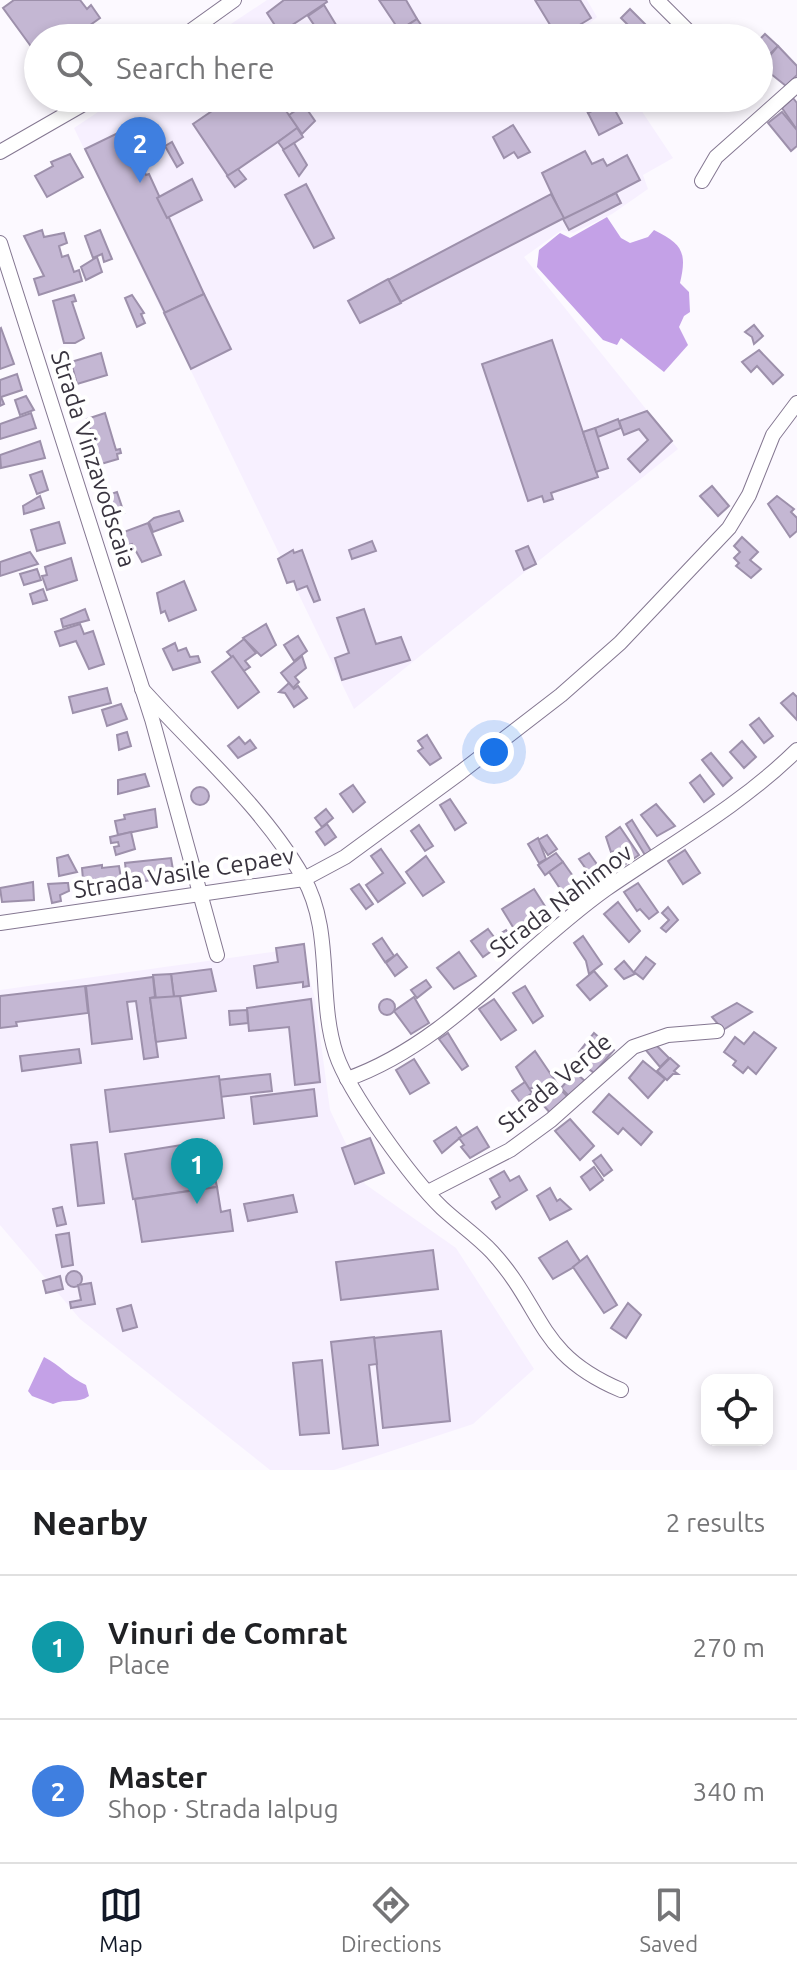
<!DOCTYPE html>
<html lang="en">
<head>
<meta charset="utf-8">
<style>
	:root { --surface:#fff; --page:#f2f2f2; --text:#202124; --muted:#757577; --line:#e0e0e0; --accent:#111827 }
	body { margin:0; font-family:Ubuntu,sans-serif; background:var(--page); color:var(--text) }
	.controls { position:absolute; right:24px; bottom:24px; display:grid; overflow:hidden; border-radius:16px; box-shadow:0 4px 12px #0003 }
	.controls button { width:72px; height:72px; display:grid; place-items:center; padding:0; border:0; border-bottom:2px solid var(--line); background:var(--surface); color:var(--text); font:40px sans-serif }
	.you { position:absolute; left:494px; top:752px; width:28px; height:28px; margin:-20px; border:6px solid #fff; border-radius:50%; background:#1a73e8; box-shadow:0 0 0 12px #1a73e833 }
	.badge { display:grid; place-items:center; width:52px; height:52px; border-radius:50%; background:var(--accent); color:#fff; font-size:26px; font-weight:700 }
	.pin { position:absolute; translate:-50% -66px; filter:drop-shadow(0 2px 4px #0008) }
	.pin::after { content:''; position:absolute; top:42px; width:28px; height:24px; background:inherit; clip-path:polygon(0 0,100% 0,50% 100%) }
	.list { margin:0; padding:0; list-style:none }
	h2 { display:flex; justify-content:space-between; align-items:center; height:104px; margin:0; padding:0 32px; font-size:34px }
	h2 small { font-size:26px; font-weight:400; color:var(--muted) }
	.list li { display:grid; grid-template-columns:52px 1fr auto; gap:24px; align-items:center; box-sizing:border-box; height:144px; padding:0 32px; border-top:2px solid var(--line) }
	.list b { display:block; font-size:30px; white-space:nowrap }
	.list p { margin:0; font-size:26px; white-space:nowrap; color:var(--muted) }
	.list em { font-size:26px; font-style:normal; color:var(--muted) }
	.icon { flex:none; width:44px; height:44px; fill:none; stroke:currentColor; stroke-width:2; stroke-linecap:round; stroke-linejoin:round }
	.map { position:relative; flex:none; width:797px; height:1470px; overflow:hidden }
	.search { position:absolute; background:var(--surface); box-shadow:0 4px 12px #0003; left:24px; right:24px; top:24px; height:88px; display:flex; align-items:center; gap:20px; box-sizing:border-box; padding:0 28px; border-radius:44px; color:var(--muted); font-size:30px }
	.sheet { height:392px; background:var(--surface) }
	nav { display:flex; justify-content:space-around; align-items:center; box-sizing:border-box; height:112px; border-top:2px solid var(--line); background:var(--surface); font-size:22px; color:var(--muted) }
	nav a { display:grid; justify-items:center; gap:4px }
	nav .on { color:var(--accent) }
	.map>svg:first-child { display:block }
</style>
</head>
<body>
<div class="map">
<svg width="797" height="1470" viewBox="0 0 797 1470">
	<rect width="100%" height="100%" fill="#fcf9ff"/>
	<g fill="#f7f0ff">
		<polygon points="267,0 587,0 597,17 585,27 592,38 210,38"/>
		<polygon points="119,98 633,98 673,158 643,175 648,189 612,214 573,233 562,230 524,257 678,449 354,709 74,128"/>
		<polygon points="301,948 315,999 330,1110 365,1184 456,1248 534,1369 473,1424 334,1470 270,1470 80,1319 0,1225 0,990"/>
	</g>
	<g fill="#c4a1e7">
		<path d="M607,217l14,21 9,5 18,-6 6,-7c29,14 33,23 26,53l9,9 1,20 -6,4 -5,11 9,18 -24,27 -43,-34 -4,7 -14,-5 -66,-73 2,-17 21,-17 10,5z"/>
		<path d="M44,1357c16,8 26,21 42,28l3,11c-11,8 -23,2 -36,8l-21,-8 -4,-5z"/>
	</g>
	<g fill="#c4b7d3" stroke="#9d90ab" stroke-width="2">
		<polygon points="14,0 80,0 87,9 91,5 100,18 72,38 38,38 38,56 3,8"/>
		<polygon points="284,0 326,0 327,2 280,33 267,13"/>
		<polygon points="379,0 406,0 417,19 399,30"/>
		<polygon points="535,0 580,0 591,18 558,38"/>
		<polygon points="324,5 344,38 299,38 316,28 308,16"/>
		<polygon points="630,9 650,29 641,38 621,18"/>
		<polygon points="417,19 424,29 430,38 416,38 408,25"/>
		<polygon points="765,34 778,46 764,60 759,55 763,51 759,40"/>
		<polygon points="778,46 797,66 797,75 786,86 761,66"/>
		<polygon points="231,98 277,98 298,128 228,176 193,124"/>
		<polygon points="581,98 608,98 610,102 588,113"/>
		<polygon points="793,98 797,103 797,130 782,108"/>
		<polygon points="610,101 622,123 599,135 588,113"/>
		<polygon points="304,105 315,121 302,134 289,115"/>
		<polygon points="782,112 797,130 797,146 791,151 768,123"/>
		<polygon points="513,125 530,152 518,158 514,152 504,158 493,137"/>
		<polygon points="297,128 303,137 284,150 278,142"/>
		<polygon points="124,130 146,175 149,174 204,294 165,313 85,149"/>
		<polygon points="172,142 183,163 177,167 165,146"/>
		<polygon points="294,143 307,165 299,176 283,150"/>
		<polygon points="585,151 592,164 603,159 607,166 627,155 640,180 564,220 542,173"/>
		<polygon points="70,154 83,177 47,197 35,176 53,166 51,162"/>
		<polygon points="238,169 246,179 235,187 227,176"/>
		<polygon points="192,179 202,200 167,218 157,198"/>
		<polygon points="306,184 334,238 314,248 285,195"/>
		<polygon points="616,193 621,203 569,230 563,219"/>
		<polygon points="551,194 564,218 401,302 388,280"/>
		<polygon points="42,230 44,237 64,233 67,243 59,246 62,257 68,255 74,272 79,270 82,281 39,295 34,279 44,276 24,236"/>
		<polygon points="100,230 112,259 104,262 102,254 93,258 85,236"/>
		<polygon points="97,257 102,272 86,280 81,267"/>
		<polygon points="388,279 401,303 360,323 348,301"/>
		<polygon points="204,294 231,349 191,369 164,313"/>
		<polygon points="74,295 76,301 72,302 84,338 75,343 64,343 53,301"/>
		<polygon points="132,295 144,313 141,314 145,323 137,327 125,298"/>
		<polygon points="754,325 763,336 754,344 752,337 745,332"/>
		<polygon points="1,328 14,364 0,369 0,329"/>
		<polygon points="552,340 598,477 551,493 553,499 544,502 542,496 528,501 482,364"/>
		<polygon points="759,350 783,375 773,384 757,366 751,372 742,362"/>
		<polygon points="101,353 107,375 77,384 71,362"/>
		<polygon points="17,374 22,390 1,397 4,404 0,406 0,380"/>
		<polygon points="26,396 34,410 20,415 15,400"/>
		<polygon points="647,411 672,441 640,472 628,459 648,440 639,429 624,435 619,421"/>
		<polygon points="31,413 36,428 0,439 0,424"/>
		<polygon points="105,413 116,450 120,449 121,453 117,454 118,459 101,464 87,419"/>
		<polygon points="618,419 621,428 598,437 595,428"/>
		<polygon points="595,428 608,468 596,472 583,432"/>
		<polygon points="40,441 45,458 1,468 0,455"/>
		<polygon points="42,471 48,490 37,494 30,475"/>
		<polygon points="712,486 729,506 718,516 700,496"/>
		<polygon points="117,492 124,513 109,518 102,497"/>
		<polygon points="40,496 44,508 24,514 23,506"/>
		<polygon points="777,496 794,509 791,512 797,518 797,531 790,537 768,504"/>
		<polygon points="179,511 183,521 153,532 149,522 154,518"/>
		<polygon points="59,522 65,543 37,551 31,530"/>
		<polygon points="148,523 161,555 142,562 132,544 126,546 121,533"/>
		<polygon points="742,537 758,552 750,560 761,569 751,578 736,566 739,563 734,558 740,552 734,546"/>
		<polygon points="372,541 376,551 352,559 349,550"/>
		<polygon points="528,546 536,564 524,570 516,551"/>
		<polygon points="293,550 294,553 302,550 320,600 314,602 307,586 297,590 294,581 287,583 278,559"/>
		<polygon points="30,552 38,564 0,576 0,562"/>
		<polygon points="71,558 77,580 47,590 42,576 47,575 45,567"/>
		<polygon points="37,569 41,580 24,585 20,574"/>
		<polygon points="184,581 196,610 169,621 165,611 161,613 157,593"/>
		<polygon points="43,589 47,600 33,604 30,594"/>
		<polygon points="85,609 89,620 63,627 61,619"/>
		<polygon points="364,609 376,644 401,637 410,660 342,680 335,658 349,653 337,618"/>
		<polygon points="80,624 84,634 93,631 104,664 89,669 76,641 60,646 55,632"/>
		<polygon points="266,624 276,645 261,656 243,638"/>
		<polygon points="298,636 307,651 294,661 284,645"/>
		<polygon points="244,639 256,653 245,661 250,667 244,671 227,652"/>
		<polygon points="175,643 178,651 186,648 190,657 198,656 200,662 173,670 163,649"/>
		<polygon points="233,656 259,692 238,708 212,672"/>
		<polygon points="302,656 306,668 295,677 299,682 293,688 281,673"/>
		<polygon points="289,683 294,689 298,686 307,698 294,707 285,693 279,692"/>
		<polygon points="107,688 111,703 73,713 69,697"/>
		<polygon points="793,693 797,697 797,720 781,703"/>
		<polygon points="121,704 127,719 107,726 102,710"/>
		<polygon points="759,718 773,736 764,743 750,725"/>
		<polygon points="127,732 131,746 119,750 117,735"/>
		<polygon points="427,735 441,758 430,765 418,751 423,748 418,741"/>
		<polygon points="239,737 245,744 250,740 256,748 238,758 228,746"/>
		<polygon points="742,741 756,757 744,768 730,752"/>
		<polygon points="711,753 732,778 723,786 702,760"/>
		<polygon points="145,774 149,786 118,794 118,780"/>
		<polygon points="700,775 714,794 704,802 690,783"/>
		<polygon points="353,785 365,802 353,812 340,794"/>
		<circle cx="200" cy="796" r="9"/>
		<polygon points="450,799 466,823 455,830 440,805"/>
		<polygon points="656,804 675,826 657,836 641,815"/>
		<polygon points="155,809 157,827 118,835 115,821 125,819 124,815"/>
		<polygon points="326,809 333,818 322,827 315,818"/>
		<polygon points="632,820 651,851 645,855 626,824"/>
		<polygon points="327,824 336,837 325,845 316,832"/>
		<polygon points="419,825 433,846 425,851 411,831"/>
		<polygon points="620,827 639,855 624,865 616,851 611,852 606,837"/>
		<polygon points="131,832 135,849 116,855 114,847 119,846 118,842 111,843 110,837"/>
		<polygon points="547,835 557,849 548,855 538,840"/>
		<polygon points="538,838 546,859 539,863 528,844"/>
		<polygon points="381,849 405,883 378,902 366,885 383,873 371,856"/>
		<polygon points="685,850 700,873 683,884 668,861"/>
		<polygon points="556,853 563,862 545,875 538,865"/>
		<polygon points="589,853 606,877 596,883 579,859"/>
		<polygon points="68,855 77,872 59,876 57,858"/>
		<polygon points="426,856 444,882 423,896 406,872"/>
		<polygon points="171,858 174,876 134,883 133,879 127,880 125,863"/>
		<polygon points="563,862 580,886 565,896 549,872"/>
		<polygon points="102,865 102,868 119,866 122,884 84,890 82,868"/>
		<polygon points="33,882 34,900 2,902 0,888"/>
		<polygon points="65,883 68,883 69,891 60,895 61,901 52,903 48,884"/>
		<polygon points="638,883 658,912 649,919 640,909 637,911 624,892"/>
		<polygon points="359,884 373,904 366,909 351,889"/>
		<polygon points="534,889 548,911 516,932 502,909"/>
		<polygon points="618,902 640,931 629,942 604,914"/>
		<polygon points="668,907 678,920 666,932 661,928 669,920 662,913"/>
		<polygon points="488,929 500,945 483,957 471,941"/>
		<polygon points="506,930 516,944 508,949 498,935"/>
		<polygon points="583,936 602,964 589,974 586,961 574,943"/>
		<polygon points="382,938 394,956 385,962 373,944"/>
		<polygon points="304,944 309,986 303,987 303,982 257,988 254,966 278,962 276,948"/>
		<polygon points="459,952 476,976 454,989 437,968"/>
		<polygon points="397,954 407,967 395,976 386,963"/>
		<polygon points="646,957 655,964 643,979 634,972"/>
		<polygon points="624,961 635,974 624,979 615,969"/>
		<polygon points="211,969 216,991 174,997 171,974"/>
		<polygon points="594,971 607,986 590,1000 577,985"/>
		<polygon points="171,974 174,997 156,999 153,975"/>
		<polygon points="153,977 155,997 150,998 158,1057 144,1059 136,1001 127,1002 132,1039 92,1044 86,986"/>
		<polygon points="426,980 431,987 417,998 411,990"/>
		<polygon points="85,986 88,1013 16,1022 17,1026 0,1028 0,996"/>
		<polygon points="525,986 543,1016 533,1023 513,993"/>
		<polygon points="180,996 186,1038 156,1042 150,998"/>
		<polygon points="414,997 429,1023 411,1034 394,1011"/>
		<circle cx="387" cy="1007" r="8"/>
		<polygon points="311,999 320,1082 295,1085 289,1027 249,1031 247,1008"/>
		<polygon points="494,999 516,1030 501,1040 479,1009"/>
		<polygon points="737,1003 752,1012 723,1030 712,1017"/>
		<polygon points="247,1010 248,1023 230,1025 229,1011"/>
		<polygon points="754,1032 776,1048 756,1074 748,1067 743,1073 733,1065 736,1061 724,1052 735,1037 744,1044"/>
		<polygon points="448,1033 468,1066 462,1070 439,1039"/>
		<polygon points="594,1033 614,1050 594,1073 579,1061 583,1056 579,1052"/>
		<polygon points="655,1044 669,1058 660,1067 645,1049"/>
		<polygon points="79,1049 81,1063 22,1071 20,1056"/>
		<polygon points="535,1051 562,1091 550,1099 541,1085 529,1089 516,1067"/>
		<polygon points="670,1058 679,1066 674,1071 678,1074 673,1074 667,1080 657,1071"/>
		<polygon points="414,1059 429,1083 410,1094 396,1070"/>
		<polygon points="643,1061 665,1079 648,1098 629,1078"/>
		<polygon points="575,1072 586,1082 571,1098 561,1088"/>
		<polygon points="270,1074 272,1091 220,1097 218,1080"/>
		<polygon points="219,1076 224,1118 110,1132 105,1090"/>
		<polygon points="525,1082 532,1093 520,1102 512,1091"/>
		<polygon points="314,1089 317,1116 254,1124 251,1097"/>
		<polygon points="561,1090 568,1097 551,1114 544,1106"/>
		<polygon points="609,1094 652,1132 641,1145 623,1128 618,1134 593,1112"/>
		<polygon points="570,1119 594,1146 580,1160 555,1131"/>
		<polygon points="456,1127 462,1136 442,1153 434,1141"/>
		<polygon points="477,1127 489,1147 470,1158 461,1147 464,1145 459,1138"/>
		<polygon points="370,1138 384,1173 355,1184 342,1148"/>
		<polygon points="207,1141 217,1187 133,1199 125,1154"/>
		<polygon points="97,1142 104,1203 78,1206 71,1145"/>
		<polygon points="601,1155 612,1170 604,1176 593,1161"/>
		<polygon points="594,1167 603,1180 590,1190 581,1177"/>
		<polygon points="504,1171 510,1181 519,1176 527,1190 496,1209 492,1202 500,1197 490,1179"/>
		<polygon points="217,1187 221,1212 230,1210 233,1231 142,1242 135,1199"/>
		<polygon points="550,1188 557,1201 560,1199 571,1209 550,1220 537,1196"/>
		<polygon points="293,1195 297,1212 248,1221 244,1204"/>
		<polygon points="62,1207 66,1224 57,1226 53,1209"/>
		<polygon points="69,1233 73,1265 62,1267 56,1235"/>
		<polygon points="567,1241 581,1263 553,1279 539,1258"/>
		<polygon points="433,1250 438,1289 341,1300 336,1262"/>
		<polygon points="587,1256 617,1305 604,1313 573,1267"/>
		<circle cx="74" cy="1279" r="8"/>
		<polygon points="60,1276 63,1289 46,1293 43,1281"/>
		<polygon points="91,1283 95,1304 71,1308 70,1302 81,1300 78,1285"/>
		<polygon points="628,1303 641,1315 626,1338 611,1328"/>
		<polygon points="131,1305 137,1327 123,1331 117,1309"/>
		<polygon points="441,1331 450,1421 383,1428 374,1338"/>
		<polygon points="374,1337 377,1364 369,1365 378,1445 343,1449 331,1342"/>
		<polygon points="322,1360 329,1433 300,1435 293,1363"/>
	</g>
	<g fill="none" stroke-linecap="round" stroke-linejoin="round">
		<defs>
			<g id="minor">
				<polyline points="657,0 695,38"/>
				<polyline points="181,38 234,0"/>
				<polyline points="0,152 94,98"/>
				<polyline points="702,181 716,157 797,85"/>
				<polyline points="0,243 152,719 217,955"/>
				<path d="M142,689c54,60 121,118 161,188 31,54 14,120 33,177 13,39 76,125 106,154 16,15 35,28 50,44 53,58 44,102 129,138"/>
				<polyline points="0,923 304,879 345,857 461,772 561,695 620,643 729,528 749,495 773,435 797,403"/>
				<path d="M347,1079c100,-35 173,-129 259,-190 65,-45 134,-83 191,-139"/>
				<polyline points="428,1192 510,1150 551,1120 633,1047 668,1035 717,1031"/>
			</g>
		</defs>
		<use href="#minor" stroke="#847791" stroke-width="16"/>
		<use href="#minor" stroke="#fff" stroke-width="14"/>
	</g>
	<g text-anchor="middle" stroke-width="8" stroke-linejoin="round" paint-order="stroke">
		<g font-size="24" fill="#39343f" stroke="#fff">
			<text transform="translate(93 459) rotate(72)" y="8">Strada Vinzavodscaia</text>
			<text transform="translate(184 873) rotate(-9)" y="8">Strada Vasile Cepaev</text>
			<text transform="translate(561 901) rotate(-37)" y="8">Strada Nahimov</text>
			<text transform="translate(555 1083) rotate(-40)" y="8">Strada Verde</text>
		</g>
	</g>
</svg>
<div class="controls">
<button><svg class="icon" aria-label="locate" viewBox="0 0 24 24"><circle cx="12" cy="12" r="6"/><path d="M12 2v4M12 18v4M2 12h4M18 12h4"/></svg></button>
</div>
<div class="you"></div>
<div class="pin badge" style="left:197px;top:1204px;background:#0f9aa8">1</div>
<div class="pin badge" style="left:140px;top:183px;background:#3f7fe0">2</div>
<div class="search"><svg class="icon" aria-label="search" viewBox="0 0 24 24"><circle cx="10" cy="10" r="6"/><path d="M15 15l6 6"/></svg>Search here</div>
</div>
<section class="sheet">
<h2>Nearby<small>2 results</small></h2>
<ul class="list">
<li><span class="badge" style="background:#0f9aa8">1</span><div><b>Vinuri de Comrat</b><p>Place</p></div><em>270 m</em></li>
<li><span class="badge" style="background:#3f7fe0">2</span><div><b>Master</b><p>Shop · Strada Ialpug</p></div><em>340 m</em></li>
</ul>
</section>
<nav>
<a class="on"><svg class="icon" aria-label="map" viewBox="0 0 24 24"><path d="M3 6l6-2 6 2 6-2v14l-6 2-6-2-6 2zM9 4v14M15 6v14"/></svg>Map</a>
<a><svg class="icon" aria-label="directions" viewBox="0 0 24 24"><path d="M12 3l9 9-9 9-9-9zM9 14v-3h6M13 9l2 2-2 2"/></svg>Directions</a>
<a><svg class="icon" aria-label="saved" viewBox="0 0 24 24"><path d="M7 4h10v16l-5-4-5 4z"/></svg>Saved</a>
</nav>
</body>
</html>
